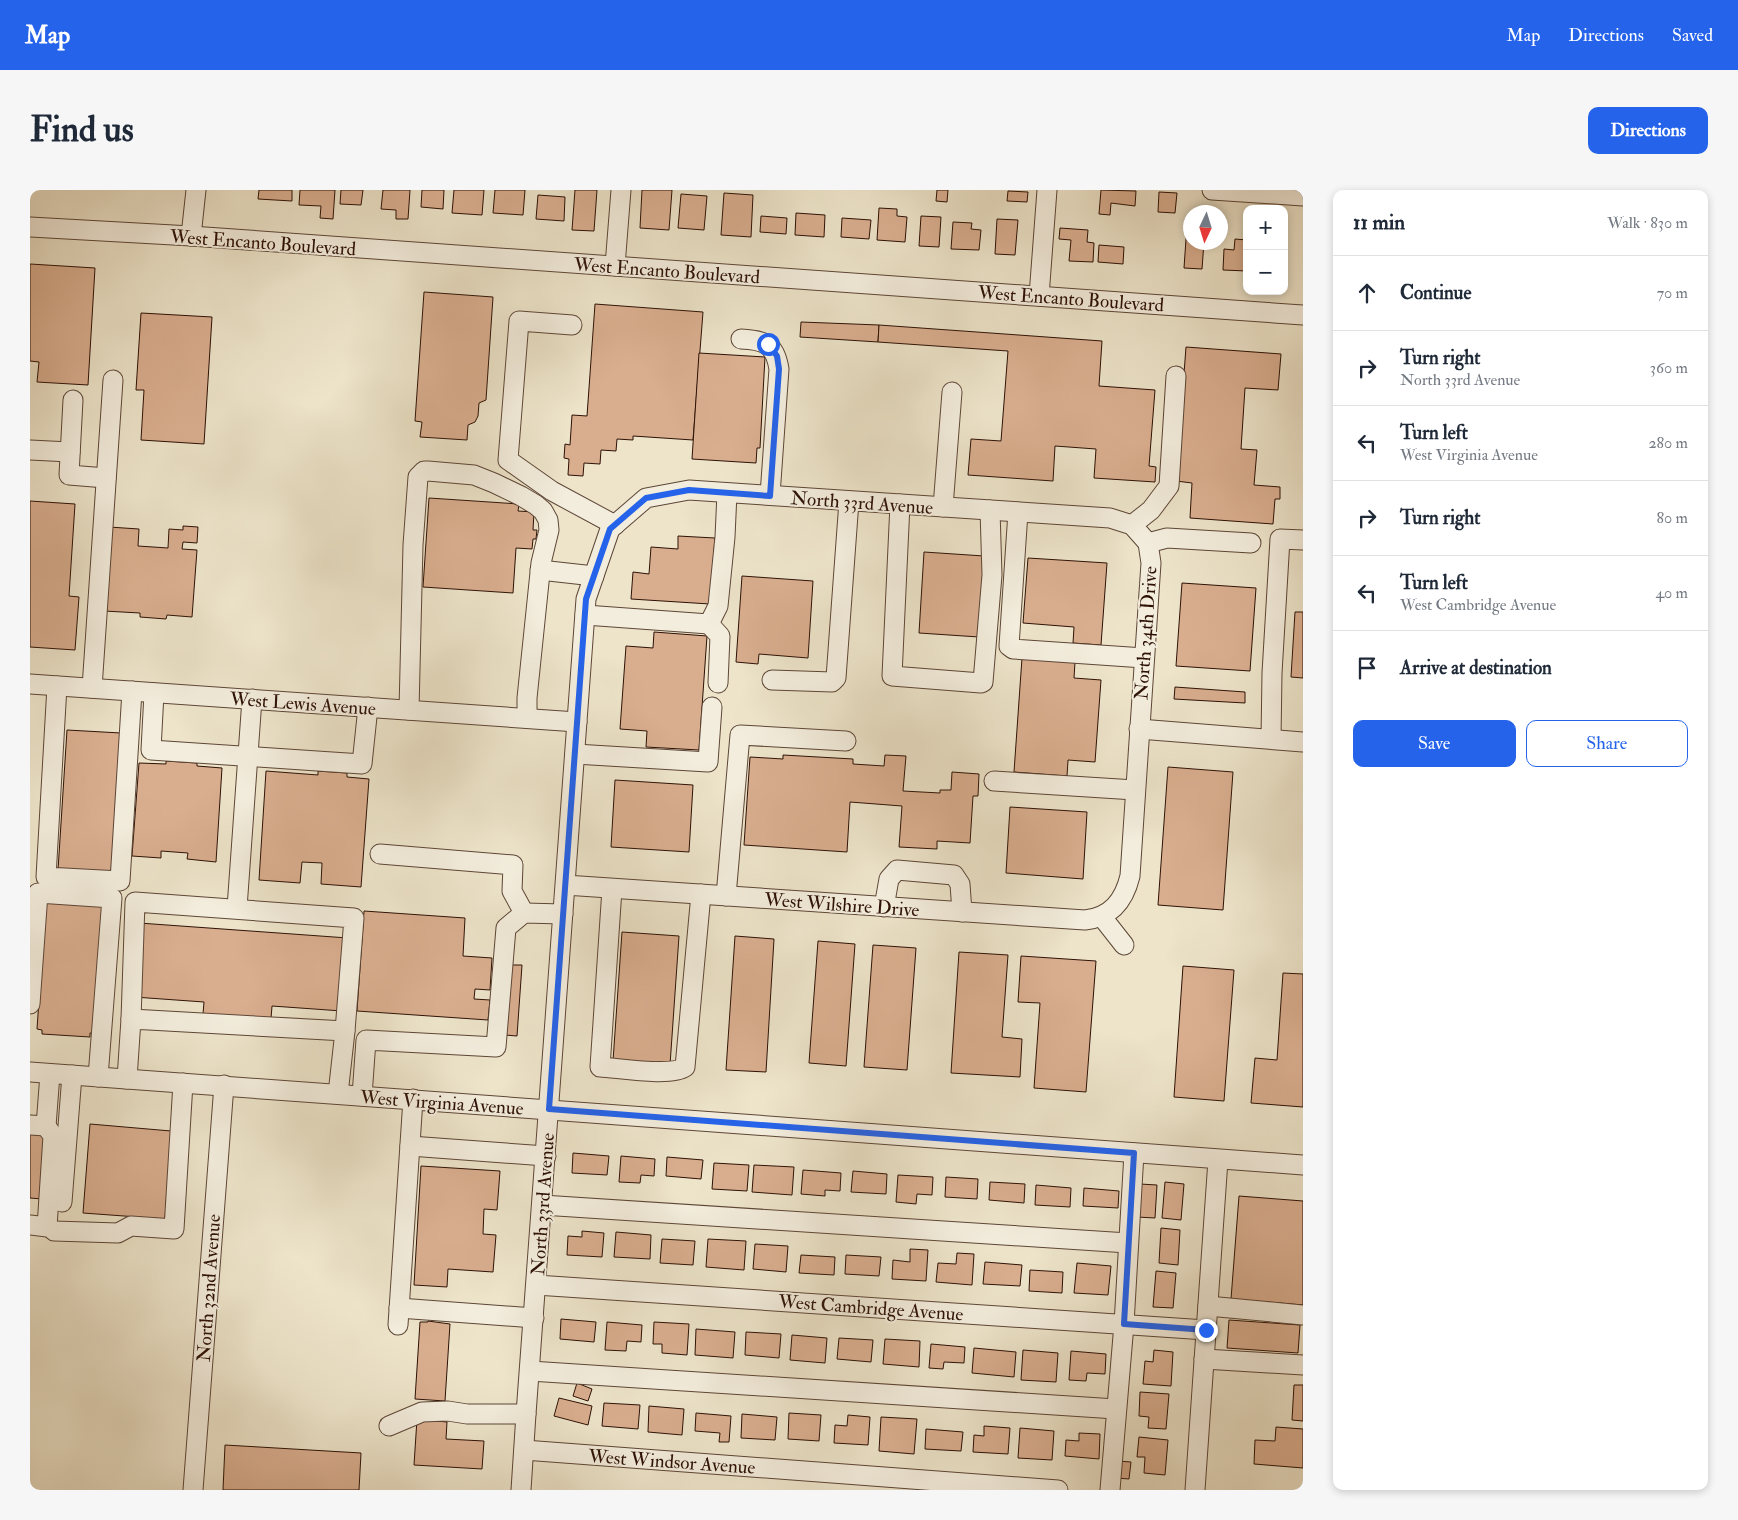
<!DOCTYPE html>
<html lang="en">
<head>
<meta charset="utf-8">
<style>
	:root { --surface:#fff; --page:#f6f6f7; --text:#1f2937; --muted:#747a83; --line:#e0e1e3; --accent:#2563eb }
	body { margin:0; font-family:"IM FELL Double Pica",serif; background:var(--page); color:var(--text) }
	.controls { position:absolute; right:15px; top:15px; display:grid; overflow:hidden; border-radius:10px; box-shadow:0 2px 8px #0003 }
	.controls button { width:45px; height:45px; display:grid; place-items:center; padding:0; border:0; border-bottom:1px solid var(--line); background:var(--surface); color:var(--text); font:25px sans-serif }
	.compass { position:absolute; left:1153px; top:15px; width:45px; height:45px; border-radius:50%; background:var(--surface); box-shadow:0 2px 8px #0003; rotate:184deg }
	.stop { position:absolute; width:15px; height:15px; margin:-11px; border:4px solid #2563eb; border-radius:50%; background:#fff }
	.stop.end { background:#2563eb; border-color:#fff; box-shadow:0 1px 5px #0008 }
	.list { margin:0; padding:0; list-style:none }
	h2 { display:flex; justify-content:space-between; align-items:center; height:65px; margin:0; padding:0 20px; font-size:21px }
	h2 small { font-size:16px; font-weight:400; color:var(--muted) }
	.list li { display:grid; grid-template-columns:32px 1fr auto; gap:15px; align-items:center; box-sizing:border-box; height:75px; padding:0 20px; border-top:1px solid var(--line) }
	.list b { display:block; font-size:19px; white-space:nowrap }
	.list p { margin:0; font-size:16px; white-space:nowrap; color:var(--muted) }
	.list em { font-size:16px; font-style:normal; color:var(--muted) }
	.actions { display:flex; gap:10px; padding:15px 20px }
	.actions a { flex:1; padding:11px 0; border:1px solid var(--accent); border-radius:10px; text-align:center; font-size:18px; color:var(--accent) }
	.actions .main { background:var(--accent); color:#fff }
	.icon { flex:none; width:28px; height:28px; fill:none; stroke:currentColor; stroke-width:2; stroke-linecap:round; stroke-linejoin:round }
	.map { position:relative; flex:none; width:1273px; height:1300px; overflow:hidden; border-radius:10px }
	header { display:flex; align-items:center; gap:30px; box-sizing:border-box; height:70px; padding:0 25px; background:var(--accent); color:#fff }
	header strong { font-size:24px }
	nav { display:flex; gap:28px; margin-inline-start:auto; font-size:18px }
	.intro { display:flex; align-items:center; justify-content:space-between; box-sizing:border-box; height:120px; padding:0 30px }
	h1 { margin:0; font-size:35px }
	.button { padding:12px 22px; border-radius:10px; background:var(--accent); color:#fff; font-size:18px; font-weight:700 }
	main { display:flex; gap:30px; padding:0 30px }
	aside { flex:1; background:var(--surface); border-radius:10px; box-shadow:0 2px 8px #0003 }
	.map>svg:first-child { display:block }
</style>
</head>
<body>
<header>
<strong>Map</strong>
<nav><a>Map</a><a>Directions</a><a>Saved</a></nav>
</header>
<div class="intro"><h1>Find us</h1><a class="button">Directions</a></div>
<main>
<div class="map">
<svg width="1273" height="1300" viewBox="0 0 1273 1300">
	<rect width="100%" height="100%" fill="#ede4ca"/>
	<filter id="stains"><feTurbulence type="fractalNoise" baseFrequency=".004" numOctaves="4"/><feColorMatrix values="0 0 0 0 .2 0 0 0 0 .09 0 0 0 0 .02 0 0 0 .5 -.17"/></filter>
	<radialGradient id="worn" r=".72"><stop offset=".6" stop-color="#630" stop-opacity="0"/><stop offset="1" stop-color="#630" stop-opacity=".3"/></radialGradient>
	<g fill="#d9ae8f" stroke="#2d1105">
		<polygon points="229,0 262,0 262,11 228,9"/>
		<polygon points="270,0 305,0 303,29 290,28 291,16 269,15"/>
		<polygon points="311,0 333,0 331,15 310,14"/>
		<polygon points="353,0 380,0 378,29 366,29 366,20 351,19"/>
		<polygon points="392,0 414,0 413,19 391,17"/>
		<polygon points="424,0 454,0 452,25 422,23"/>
		<polygon points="465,0 495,0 493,25 463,23"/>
		<polygon points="545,0 567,0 564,41 542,40"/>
		<polygon points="612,0 642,0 639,40 610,38"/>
		<polygon points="907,0 918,0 917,12 906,11"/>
		<polygon points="1071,0 1106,1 1105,16 1081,13 1080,25 1069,24"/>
		<polygon points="978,1 998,2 997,12 977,11"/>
		<polygon points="1129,2 1147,3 1145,23 1128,22"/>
		<polygon points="694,3 723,5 721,47 691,45"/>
		<polygon points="651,4 677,6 674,40 648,38"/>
		<polygon points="508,5 535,7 534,31 506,29"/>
		<polygon points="849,18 867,19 867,26 877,27 875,52 847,50"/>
		<polygon points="766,23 795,25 794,47 765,45"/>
		<polygon points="731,26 757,28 756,44 730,42"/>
		<polygon points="891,26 911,27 909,57 889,56"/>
		<polygon points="812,28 841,30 839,49 811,47"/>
		<polygon points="967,29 988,30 985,65 965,64"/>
		<polygon points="923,32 942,33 941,39 951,40 949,60 921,59"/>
		<polygon points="1157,35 1160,35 1160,52 1174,52 1172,79 1154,78"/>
		<polygon points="1030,38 1058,40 1057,52 1064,53 1063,72 1039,71 1041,50 1029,49"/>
		<polygon points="1205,49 1217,50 1217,81 1193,80 1194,59 1204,60"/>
		<polygon points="1069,55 1094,57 1093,74 1068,72"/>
		<polygon points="0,74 65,78 58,195 7,192 9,172 0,171"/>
		<polygon points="394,102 463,107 456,210 449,213 448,226 445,232 438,235 437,250 390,247 392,232 385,231"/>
		<polygon points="565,114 673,122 663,250 603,246 603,250 587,249 586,261 571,260 570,274 554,273 553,286 538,285 539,269 534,268 535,254 540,255 542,225 557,226"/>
		<polygon points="111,123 182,127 174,254 111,250 114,200 106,200"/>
		<polygon points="771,132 849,135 848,152 770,147"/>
		<polygon points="849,135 1072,151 1069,196 1125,200 1119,276 1126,277 1125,292 1064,288 1066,259 1025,256 1023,291 938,285 941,249 971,251 978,161 848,152"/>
		<polygon points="1156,157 1251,164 1248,200 1215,198 1211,259 1227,260 1224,295 1250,297 1250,309 1245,309 1243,334 1160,328 1162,293 1146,291"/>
		<polygon points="669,163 735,167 730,258 727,258 726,273 662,269"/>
		<polygon points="399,308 489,314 488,321 504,322 503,340 507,340 506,349 503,349 502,359 486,358 483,403 393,397"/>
		<polygon points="0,311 45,314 39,406 49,407 45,460 0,457"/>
		<polygon points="153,336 168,337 167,353 153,352 152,359 167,360 162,427 137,425 136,429 110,427 110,423 74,421 79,337 109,339 108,356 138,358 139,339 153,340"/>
		<polygon points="648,346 685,348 680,414 601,409 603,382 619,384 621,357 648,359"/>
		<polygon points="894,362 954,366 949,447 889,443"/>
		<polygon points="998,368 1077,373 1071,455 1043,453 1044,437 993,433"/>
		<polygon points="712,386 783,391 778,468 729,464 728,474 706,472"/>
		<polygon points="1152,393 1226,398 1220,481 1146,476"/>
		<polygon points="1265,422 1273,422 1273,488 1261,487"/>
		<polygon points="624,442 677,446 669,560 616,557 617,541 590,539 596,456 623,458"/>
		<polygon points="992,468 1045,472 1044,488 1071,490 1065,572 1038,570 1037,586 984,582"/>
		<polygon points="1145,497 1215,502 1215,513 1144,509"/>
		<polygon points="37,540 91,543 81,684 28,680"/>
		<polygon points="753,565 823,569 823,574 854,576 855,565 876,566 873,601 910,603 910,600 921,600 922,582 949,584 948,606 943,606 940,653 907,651 907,659 869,657 872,616 820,612 817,662 714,655 720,567 753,569"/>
		<polygon points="136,571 167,573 167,576 192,578 186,672 157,669 158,663 131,661 131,668 102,666 109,573 136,574"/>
		<polygon points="1138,577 1203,582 1193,720 1128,715"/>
		<polygon points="236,581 288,585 288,581 317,583 317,587 339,589 331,697 291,694 292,673 272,672 270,693 229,690"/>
		<polygon points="585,590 663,595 659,662 581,657"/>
		<polygon points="980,617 1057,622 1053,689 976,683"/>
		<polygon points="16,710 73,714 64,843 60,843 60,847 12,844 12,840 7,839"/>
		<polygon points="334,721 435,728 433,766 462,768 460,800 445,799 444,809 460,810 458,830 327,821"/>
		<polygon points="109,733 318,748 312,821 242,816 241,829 173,824 174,812 104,807"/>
		<polygon points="592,742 649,746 640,875 583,871"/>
		<polygon points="705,746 744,749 736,882 696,880"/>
		<polygon points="788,751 825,754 816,876 779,873"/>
		<polygon points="843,755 886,758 877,880 834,877"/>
		<polygon points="929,762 978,765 972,847 992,849 990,887 921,883"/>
		<polygon points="991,766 1066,771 1056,902 1004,898 1010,813 988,812"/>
		<polygon points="480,775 492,775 487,846 475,845"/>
		<polygon points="1153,776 1204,780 1194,911 1144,907"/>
		<polygon points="1253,783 1273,784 1273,917 1221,913 1225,868 1247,870"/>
		<polygon points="60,934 141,941 135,1029 53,1023"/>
		<polygon points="0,944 17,946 12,1009 0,1008"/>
		<polygon points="543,963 579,966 577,985 542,983"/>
		<polygon points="591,966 625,969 624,986 611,985 610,993 589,992"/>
		<polygon points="637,967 673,970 671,989 636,986"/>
		<polygon points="684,973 719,975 717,1001 682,999"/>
		<polygon points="724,975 764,977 762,1005 722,1002"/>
		<polygon points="391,976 470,981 467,1020 454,1019 453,1044 466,1045 463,1082 418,1079 417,1097 384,1095"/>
		<polygon points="773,980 811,983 810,1001 795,1000 795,1006 771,1004"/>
		<polygon points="823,981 857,984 856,1004 821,1002"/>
		<polygon points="868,985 903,987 902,1005 887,1004 886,1014 866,1012"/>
		<polygon points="916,987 948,989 947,1009 915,1007"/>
		<polygon points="960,992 995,994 994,1013 959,1010"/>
		<polygon points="1135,992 1154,994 1151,1030 1132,1028"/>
		<polygon points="1110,994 1127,995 1125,1028 1107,1027"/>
		<polygon points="1006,995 1041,998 1040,1017 1005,1015"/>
		<polygon points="1054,998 1089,1001 1088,1018 1053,1016"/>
		<polygon points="1209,1006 1273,1011 1273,1115 1201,1109"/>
		<polygon points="1131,1038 1150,1040 1148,1075 1129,1073"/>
		<polygon points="552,1041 574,1043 572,1067 537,1065 538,1046 552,1047"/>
		<polygon points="586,1042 621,1045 620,1069 584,1067"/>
		<polygon points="632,1049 665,1051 663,1075 630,1073"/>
		<polygon points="678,1049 716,1051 714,1080 676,1077"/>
		<polygon points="725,1054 758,1056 756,1082 723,1079"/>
		<polygon points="880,1059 898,1060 896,1091 862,1089 863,1070 880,1072"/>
		<polygon points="927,1063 944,1064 942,1095 906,1092 908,1073 926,1074"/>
		<polygon points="771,1065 805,1067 804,1085 769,1083"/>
		<polygon points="816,1065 851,1067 849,1086 815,1084"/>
		<polygon points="955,1072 992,1075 990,1096 953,1094"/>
		<polygon points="1047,1073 1081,1076 1078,1105 1044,1103"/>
		<polygon points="1000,1080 1033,1082 1032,1103 999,1101"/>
		<polygon points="1126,1081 1146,1083 1143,1118 1123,1117"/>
		<polygon points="531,1129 566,1132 564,1152 530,1149"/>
		<polygon points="1199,1130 1270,1135 1268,1163 1197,1158"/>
		<polygon points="398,1131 420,1134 415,1211 385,1209 390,1132 398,1132"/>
		<polygon points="577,1132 612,1135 611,1152 597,1151 596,1161 575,1160"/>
		<polygon points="624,1132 659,1134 657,1165 632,1163 632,1154 623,1154"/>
		<polygon points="666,1139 705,1142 703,1168 665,1165"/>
		<polygon points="716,1142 751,1144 749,1168 715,1165"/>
		<polygon points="762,1145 797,1148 795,1173 760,1170"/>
		<polygon points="809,1148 843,1150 841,1172 807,1169"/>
		<polygon points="855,1149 890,1151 889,1177 853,1174"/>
		<polygon points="901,1154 935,1157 934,1173 914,1172 913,1179 899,1178"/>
		<polygon points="944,1158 986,1162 984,1187 942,1183"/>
		<polygon points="993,1160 1028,1163 1026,1192 991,1190"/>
		<polygon points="1124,1160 1143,1162 1141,1196 1113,1194 1115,1171 1123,1172"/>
		<polygon points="1041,1161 1076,1164 1075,1184 1057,1183 1056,1191 1039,1190"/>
		<polygon points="547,1193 562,1199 558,1211 543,1206"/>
		<polygon points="1264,1195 1273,1195 1273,1231 1262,1230"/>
		<polygon points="1110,1202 1139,1204 1136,1239 1118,1238 1119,1227 1109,1226"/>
		<polygon points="529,1208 562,1216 558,1235 524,1226"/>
		<polygon points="574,1213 610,1215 608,1239 572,1236"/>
		<polygon points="619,1216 654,1219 652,1245 618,1242"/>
		<polygon points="666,1223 701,1226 699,1252 689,1252 690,1243 665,1241"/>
		<polygon points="759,1223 791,1225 789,1251 758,1249"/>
		<polygon points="712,1224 747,1227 745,1250 711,1248"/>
		<polygon points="818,1225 840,1227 838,1255 804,1253 805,1235 817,1236"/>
		<polygon points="851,1227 887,1229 884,1264 849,1261"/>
		<polygon points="387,1229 417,1232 416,1249 454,1251 452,1279 384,1275"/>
		<polygon points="954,1236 980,1238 978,1264 943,1262 944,1245 954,1246"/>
		<polygon points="1246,1237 1273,1239 1273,1278 1224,1274 1225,1250 1245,1251"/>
		<polygon points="990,1238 1024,1241 1022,1270 988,1268"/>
		<polygon points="896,1239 933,1242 931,1261 895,1259"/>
		<polygon points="1049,1243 1070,1244 1069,1269 1035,1266 1036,1250 1049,1251"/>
		<polygon points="1109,1247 1138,1250 1135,1285 1114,1283 1115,1267 1107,1267"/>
		<polygon points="195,1255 331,1263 329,1300 193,1300"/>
		<polygon points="1087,1271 1101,1272 1099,1289 1086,1288"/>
	</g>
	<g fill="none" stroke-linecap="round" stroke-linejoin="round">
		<defs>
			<g id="minor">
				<polyline points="1182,0 1273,6"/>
				<polyline points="0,37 161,46 1273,125"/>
				<polyline points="161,46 166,0"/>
				<polyline points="585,76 591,0"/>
				<polyline points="1009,106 1017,0"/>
				<polyline points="542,135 489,131 478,270 522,301 585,335"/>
				<path d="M711,149c24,1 34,5 38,30l-9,126"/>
				<polyline points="43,210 39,285 76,288"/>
				<polyline points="0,260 40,262"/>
				<polyline points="870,314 862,486 951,493 953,492 962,385 960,320"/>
				<polyline points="913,317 922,202"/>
				<polyline points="988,322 979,456 983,459 1114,468"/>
				<polyline points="1102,335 1121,320 1139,296 1146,186"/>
				<polyline points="1118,353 1137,348 1221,353"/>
				<polyline points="510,380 564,386"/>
				<polyline points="555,425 679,434"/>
				<polyline points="742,490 802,492 806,488 819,311"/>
				<polyline points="688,493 690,446 679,434 688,416 695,347 697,303"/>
				<polyline points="0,494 547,532"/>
				<polyline points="27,496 16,687 90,691 102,501"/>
				<polyline points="62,498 83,190"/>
				<polyline points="124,503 121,560 332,574 338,517"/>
				<polyline points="379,520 383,355 388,287 394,281 398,281 444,285 464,293 491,306 506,315 513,321 518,330 519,340 511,373 497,508 497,528"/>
				<polyline points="1109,539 1273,552"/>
				<polyline points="1241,549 1242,483 1250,349 1273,350"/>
				<polyline points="545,564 678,572 682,517"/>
				<polyline points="964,591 1105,600"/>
				<polyline points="350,664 483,675 482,701 494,723"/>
				<path d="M582,699l-12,178c19,1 71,10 85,0l16,-173"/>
				<polyline points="696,706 710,545 816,551"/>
				<polyline points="854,717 859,689 867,680 924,685 930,694 932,722"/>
				<polyline points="207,718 222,509"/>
				<polyline points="1072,727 1094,755"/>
				<polyline points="0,814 8,703 82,708 68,887"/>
				<polyline points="101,829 105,712 324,728 315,841"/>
				<polyline points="0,882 1273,975"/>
				<polyline points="97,889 101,829 315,841 308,904"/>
				<polyline points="332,906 336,850 466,857 476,738 494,723 533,724"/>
				<polyline points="0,935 16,936 20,884"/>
				<polyline points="380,956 516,966"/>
				<polyline points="32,1012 42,885"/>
				<polyline points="512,1015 1098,1053"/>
				<polyline points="0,1035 17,1037 23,946 16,936"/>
				<polyline points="24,1041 88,1043 101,1036 144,1039 153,893"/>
				<polyline points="506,1095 1176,1140"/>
				<polyline points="1178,1116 1273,1125"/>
				<polyline points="369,1118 504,1128"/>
				<polyline points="368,1135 383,909"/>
				<polyline points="1174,1169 1273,1175"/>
				<polyline points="500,1181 1086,1219"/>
				<polyline points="359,1236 392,1222 418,1221 437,1224 496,1224"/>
				<polyline points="494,1260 1028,1300"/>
				<polyline points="163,1300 194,895"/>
				<path d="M491,1300l5,-76 60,-815 24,-70 36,-31 43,-8 421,28 22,7 16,18 3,20 -21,313c-6,25 -19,41 -45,44l-520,-35"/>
				<polyline points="1080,1300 1094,1134 1104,963"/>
				<polyline points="1165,1300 1188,970"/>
			</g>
		</defs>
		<use href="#minor" stroke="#5d4636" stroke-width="21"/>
		<use href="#minor" stroke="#f3eddd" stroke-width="19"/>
	</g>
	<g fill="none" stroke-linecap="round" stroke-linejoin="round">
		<polyline stroke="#2563eb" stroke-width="6" points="738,154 747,166 749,179 740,306 659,300 616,308 580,339 556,409 519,919 1104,963 1094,1134 1176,1140"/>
	</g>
	<g text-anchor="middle" stroke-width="4" stroke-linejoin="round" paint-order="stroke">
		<g font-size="19" fill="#2d1105" stroke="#f3eddd">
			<text transform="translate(233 52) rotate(4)" y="7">West Encanto Boulevard</text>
			<text transform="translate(637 80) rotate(4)" y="7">West Encanto Boulevard</text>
			<text transform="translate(1041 108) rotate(4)" y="7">West Encanto Boulevard</text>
			<text transform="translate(832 312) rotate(4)" y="7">North 33rd Avenue</text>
			<text transform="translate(1115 443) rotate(-86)" y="7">North 34th Drive</text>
			<text transform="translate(273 513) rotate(4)" y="7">West Lewis Avenue</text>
			<text transform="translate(812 714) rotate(4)" y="7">West Wilshire Drive</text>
			<text transform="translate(412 912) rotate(4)" y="7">West Virginia Avenue</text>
			<text transform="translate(512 1014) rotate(-86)" y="7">North 33rd Avenue</text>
			<text transform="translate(178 1098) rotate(-86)" y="7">North 32nd Avenue</text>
			<text transform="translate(841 1117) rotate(4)" y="7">West Cambridge Avenue</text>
			<text transform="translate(642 1271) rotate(4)" y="7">West Windsor Avenue</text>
		</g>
	</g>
	<rect width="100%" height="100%" filter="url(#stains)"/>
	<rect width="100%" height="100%" fill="url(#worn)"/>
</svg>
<div class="controls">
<button>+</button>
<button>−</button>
</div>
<svg class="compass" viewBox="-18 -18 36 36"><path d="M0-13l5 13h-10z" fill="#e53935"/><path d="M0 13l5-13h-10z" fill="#747a83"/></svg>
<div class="stop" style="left:738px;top:154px"></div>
<div class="stop end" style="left:1176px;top:1140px"></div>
</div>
<aside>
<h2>11 min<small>Walk · 830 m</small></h2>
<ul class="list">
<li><svg class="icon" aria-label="ahead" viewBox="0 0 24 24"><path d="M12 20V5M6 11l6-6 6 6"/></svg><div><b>Continue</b></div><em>70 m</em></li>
<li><svg class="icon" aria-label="right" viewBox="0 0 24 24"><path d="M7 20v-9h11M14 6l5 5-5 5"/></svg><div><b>Turn right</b><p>North 33rd Avenue</p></div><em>360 m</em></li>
<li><svg class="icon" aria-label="left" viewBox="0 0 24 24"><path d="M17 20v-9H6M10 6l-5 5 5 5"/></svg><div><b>Turn left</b><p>West Virginia Avenue</p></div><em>280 m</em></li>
<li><svg class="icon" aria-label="right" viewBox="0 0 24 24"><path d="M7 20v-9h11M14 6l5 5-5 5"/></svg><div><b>Turn right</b></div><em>80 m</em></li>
<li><svg class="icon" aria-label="left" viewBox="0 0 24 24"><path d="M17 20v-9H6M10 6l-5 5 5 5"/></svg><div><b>Turn left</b><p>West Cambridge Avenue</p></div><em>40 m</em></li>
<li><svg class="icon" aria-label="arrive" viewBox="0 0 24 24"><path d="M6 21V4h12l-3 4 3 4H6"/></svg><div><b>Arrive at destination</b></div></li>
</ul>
<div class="actions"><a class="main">Save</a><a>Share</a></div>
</aside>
</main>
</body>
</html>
